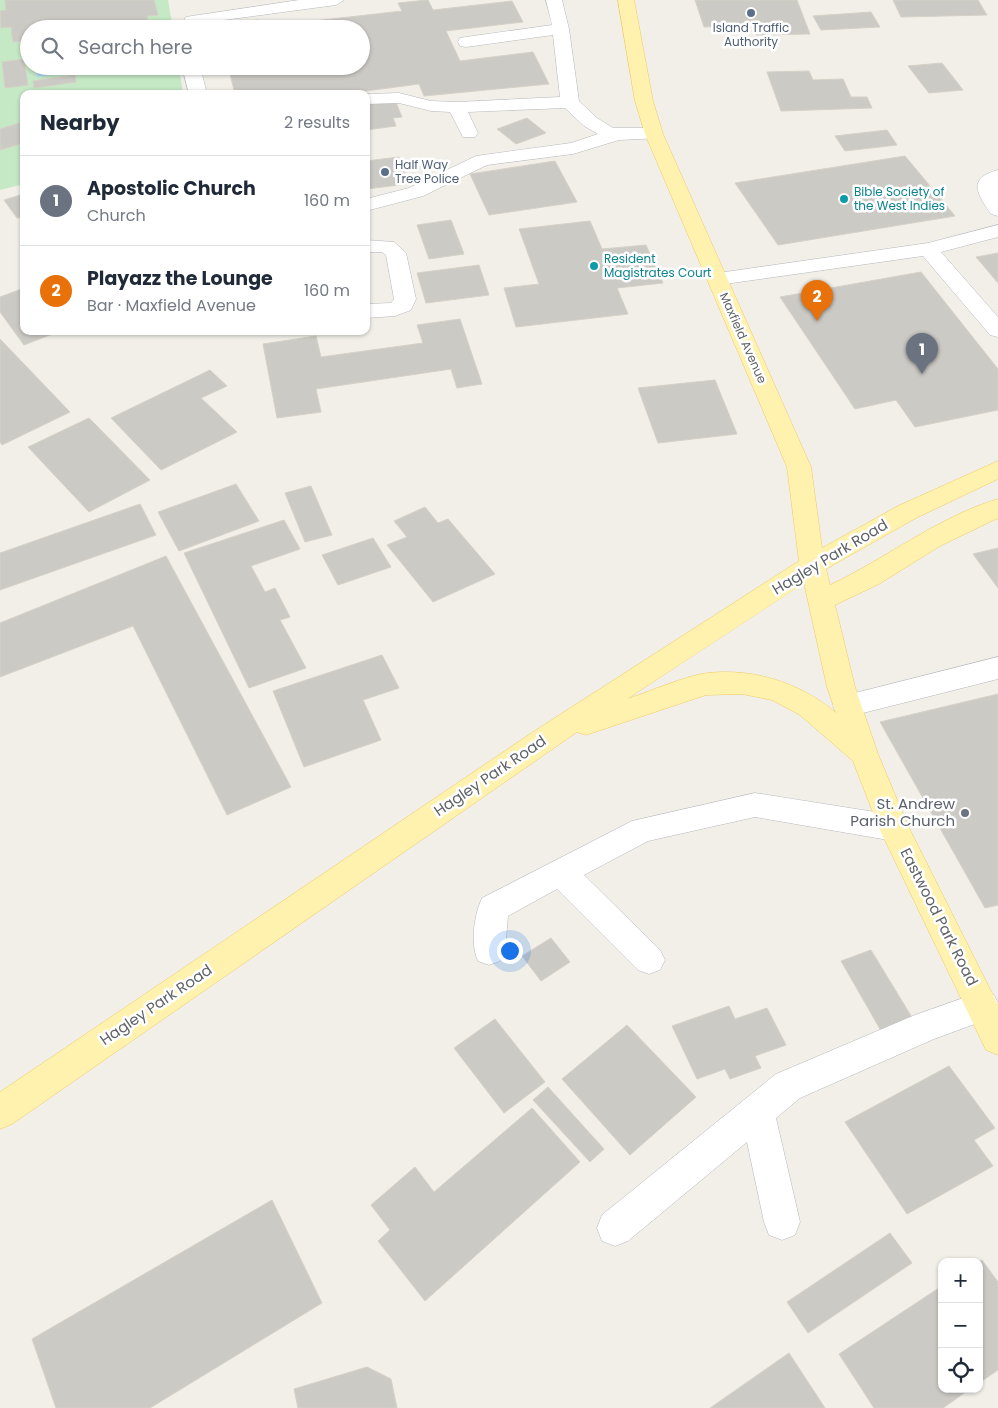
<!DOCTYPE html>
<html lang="en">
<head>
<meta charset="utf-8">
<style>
	:root { --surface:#fff; --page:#f6f6f7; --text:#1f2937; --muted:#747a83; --line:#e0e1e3; --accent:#ea4335 }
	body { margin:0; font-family:Poppins,sans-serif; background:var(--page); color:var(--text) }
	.controls { position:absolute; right:15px; bottom:15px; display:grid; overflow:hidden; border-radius:10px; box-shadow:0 1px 4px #0004 }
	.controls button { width:45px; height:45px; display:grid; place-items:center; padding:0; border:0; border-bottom:1px solid var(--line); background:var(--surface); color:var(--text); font:25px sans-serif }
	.you { position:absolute; left:509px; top:950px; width:18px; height:18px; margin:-12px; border:4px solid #fff; border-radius:50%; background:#1a73e8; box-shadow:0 0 0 8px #1a73e833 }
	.badge { display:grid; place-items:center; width:32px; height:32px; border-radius:50%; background:var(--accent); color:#fff; font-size:16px; font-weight:700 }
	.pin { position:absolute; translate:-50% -41px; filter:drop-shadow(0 1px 2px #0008) }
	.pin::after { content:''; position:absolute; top:26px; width:18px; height:15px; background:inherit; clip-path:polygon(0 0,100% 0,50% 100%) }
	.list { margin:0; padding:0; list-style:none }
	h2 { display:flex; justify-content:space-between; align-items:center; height:65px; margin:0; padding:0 20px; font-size:21px }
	h2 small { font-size:16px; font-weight:400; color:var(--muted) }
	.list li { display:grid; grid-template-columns:32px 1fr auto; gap:15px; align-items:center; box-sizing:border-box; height:90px; padding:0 20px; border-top:1px solid var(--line) }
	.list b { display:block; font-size:19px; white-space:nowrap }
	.list p { margin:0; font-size:16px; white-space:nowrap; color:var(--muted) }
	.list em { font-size:16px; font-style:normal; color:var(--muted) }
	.icon { flex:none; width:28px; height:28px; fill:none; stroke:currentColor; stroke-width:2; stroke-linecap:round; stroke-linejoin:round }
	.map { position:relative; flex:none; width:998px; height:1408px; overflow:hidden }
	.search { position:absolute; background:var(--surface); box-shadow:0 1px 4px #0004; left:20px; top:20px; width:350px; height:55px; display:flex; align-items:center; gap:12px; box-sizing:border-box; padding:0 18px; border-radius:28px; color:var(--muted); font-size:19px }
	.panel { position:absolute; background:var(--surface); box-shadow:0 1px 4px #0004; left:20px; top:90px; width:350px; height:245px; border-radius:10px }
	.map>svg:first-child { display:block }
</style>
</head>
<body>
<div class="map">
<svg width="998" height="1408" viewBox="0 0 998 1408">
	<rect width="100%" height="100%" fill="#f1efe8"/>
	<g fill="#c5e8c5" fill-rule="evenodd">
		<path d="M0,0h168l5,29h-144v37h6l2,11 78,-11h64l4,28h-159v30l-2,-2 -22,7zM24,59l4,25 -23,4 -3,-26zM75,75l1,7 -42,5v-6z"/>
		<polygon points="24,143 24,184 0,190 0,150"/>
	</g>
	<polygon fill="#aadaff" points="35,66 115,66 37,77"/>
	<g fill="#cccac5" stroke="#d6d1c6">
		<polygon points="5,0 154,0 158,15 147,16 149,24 114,29 29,29 29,40 13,42 11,27 1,28 0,11 6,10"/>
		<polygon points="426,0 428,0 433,10 512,1 523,22 446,31 460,61 533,52 549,84 424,96 419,84 343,94 235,94 228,66 361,66 361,29 235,29 233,23 258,20 261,27 402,11 398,3"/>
		<polygon points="695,0 797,0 810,34 756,35 753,25 704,27"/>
		<polygon points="893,0 978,0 987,15 901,17"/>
		<polygon points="871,12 880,27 821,30 813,16"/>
		<polygon points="24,59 28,85 5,88 2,62"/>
		<polygon points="942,63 963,90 929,93 908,66"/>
		<polygon points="809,71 813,80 843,79 851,97 867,97 872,108 781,111 767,72"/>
		<polygon points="75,75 76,82 34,88 33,81"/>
		<polygon points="395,100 402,117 393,118 396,126 366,130 366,104"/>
		<polygon points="527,118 546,133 516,144 497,129"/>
		<polygon points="22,122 24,143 0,150 0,129"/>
		<polygon points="887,130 897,145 845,151 835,136"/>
		<polygon points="905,156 955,216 778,245 735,183"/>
		<polygon points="399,157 408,184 366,189 366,161"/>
		<polygon points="555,161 577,202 489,215 470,174"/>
		<polygon points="24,194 24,216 17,218 4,200"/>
		<polygon points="451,220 464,254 429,259 417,225"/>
		<polygon points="590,221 602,249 646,245 663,283 617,288 628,314 516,327 504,288 539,284 519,229"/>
		<polygon points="998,253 998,283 976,257"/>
		<polygon points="479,265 489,295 426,303 417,273"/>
		<polygon points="921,272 998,369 998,410 915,427 896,400 855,409 780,297"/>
		<polygon points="24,288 24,331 60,331 24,345 0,312 0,297"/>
		<polygon points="460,319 482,384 457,388 451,369 316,389 321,412 277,418 263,344 316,336 321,357 423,343 417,325"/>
		<polygon points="0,339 70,412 2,445 0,442"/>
		<polygon points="210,370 227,386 201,398 237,432 161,470 111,418"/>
		<polygon points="715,380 737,434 658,443 638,388"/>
		<polygon points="89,418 150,480 89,512 28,447"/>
		<polygon points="236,484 259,521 179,551 158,512"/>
		<polygon points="311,486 332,535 305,542 285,493"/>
		<polygon points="140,504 156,535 0,590 0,553"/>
		<polygon points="425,507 438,523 448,519 495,574 433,602 387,545 407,537 394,521"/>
		<polygon points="284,520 300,549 251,566 265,592 275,588 290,617 280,620 306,668 249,688 184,553"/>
		<polygon points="373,538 391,567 338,585 322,555"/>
		<polygon points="998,548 998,588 973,554"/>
		<polygon points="166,556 291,787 227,815 133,626 0,677 0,623"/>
		<polygon points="382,655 399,688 363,700 381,740 304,767 273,691"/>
		<polygon points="998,694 998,905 985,908 880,722"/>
		<polygon points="551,938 570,962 541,981 522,956"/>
		<polygon points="871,950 916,1024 884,1036 841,961"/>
		<polygon points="729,1006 735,1019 767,1008 786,1045 755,1056 761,1068 730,1079 725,1069 697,1079 672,1026"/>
		<polygon points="495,1019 545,1082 504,1113 454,1048"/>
		<polygon points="627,1025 696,1097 630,1155 562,1079"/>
		<polygon points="949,1066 995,1128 974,1140 993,1166 907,1214 845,1122"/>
		<polygon points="548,1087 604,1149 590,1162 533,1100"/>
		<polygon points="532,1108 580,1162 425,1301 378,1241 390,1230 371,1205 415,1167 434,1192"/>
		<polygon points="272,1200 322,1303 150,1408 56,1408 32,1339"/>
		<polygon points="890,1233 912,1263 808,1333 787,1302"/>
		<polygon points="982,1260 998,1282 998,1370 979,1383 978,1262"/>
		<polygon points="942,1286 942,1389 970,1389 943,1408 874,1408 839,1354"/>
		<polygon points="789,1353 825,1408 710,1408"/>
		<polygon points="367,1367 391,1379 397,1408 298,1408 294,1389"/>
	</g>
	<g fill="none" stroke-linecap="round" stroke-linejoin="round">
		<defs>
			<g id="minor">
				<polygon points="299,0 344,0 336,5 209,22 198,25 196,29 179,29 186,17 192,16"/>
				<polygon points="546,0 562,0 569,29 579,101 597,118 613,128 654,128 660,130 663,134 660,138 619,140 573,154 487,165 423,196 366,211 366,199 409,188 476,156 571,143 598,134 584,126 565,108 468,112 478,133 475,137 463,137 450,112 431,111 399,103 366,104 366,94 399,93 431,101 457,102 560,97 553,35 466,47 460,46 458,42 460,38 466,37 552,25"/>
				<polygon points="182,66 200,66 207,94 189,94"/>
				<path d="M998,170v46l-7,-2c-13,-19 -25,-36 7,-44z"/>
				<polygon points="998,225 998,237 941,252 998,317 998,337 990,335 923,256 718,285 711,283 708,279 711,275 718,273 928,243"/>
				<polygon points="366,240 394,242 406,253 416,299 411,310 395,316 366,318 366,304 391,303 394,299 386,255 382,252 366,252"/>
				<polygon points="998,657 998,679 847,717 837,714 833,706 837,698 847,695"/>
				<path d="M755,793l139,22 10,4 5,9 -5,9 -10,4 -139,-24 -107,24 -64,34 76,75 5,10 -5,10 -11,4 -11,-4 -81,-81 -49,27 -3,35 -5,10 -11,4 -11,-4c-8,-17 -4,-46 4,-63l150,-77z"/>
				<polygon points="983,991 994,995 998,1003 994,1017 934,1039 800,1098 776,1118 800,1222 795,1235 782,1240 769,1235 764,1222 747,1142 628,1241 615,1246 602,1241 597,1228 602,1215 776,1074 915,1015"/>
			</g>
			<path id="major" d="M618,0h16l19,101 10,33 148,333 11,81 76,-42 100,-45v18l-82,39 -90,51 4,16c55,-26 110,-69 168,-86v19l-58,28 -61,38 -44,21 20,82 23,67 30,72 90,179v50l-12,-5 -107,-222 -26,-67 -53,-46 -28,-15 -30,-6 -36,1 -120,40 -9,-3 -565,392 -12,5v-37l533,-360 266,-171 -12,-94 -142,-333 -10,-33zM804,583l23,104 9,26c-35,-30 -82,-45 -128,-40 -21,2 -59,19 -81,26z"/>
		</defs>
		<use href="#minor" stroke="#b5b8bc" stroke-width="1"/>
		<use href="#major" stroke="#f2c960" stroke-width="1"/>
		<use href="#minor" fill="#fff" fill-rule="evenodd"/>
		<use href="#major" fill="#fff2af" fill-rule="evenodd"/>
	</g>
	<g fill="#5c6f8a" stroke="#fff" stroke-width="2">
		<circle cx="751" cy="13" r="5"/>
		<circle cx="385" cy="172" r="5"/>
	</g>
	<g fill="#0f9aa8" stroke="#fff" stroke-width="2">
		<circle cx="844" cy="199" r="5"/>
		<circle cx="594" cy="266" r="5"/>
	</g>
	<circle fill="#6b7280" stroke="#fff" stroke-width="2" cx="965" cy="813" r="5"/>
	<g text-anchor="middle" stroke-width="5" stroke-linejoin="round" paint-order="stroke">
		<g font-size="12" fill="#4e5e75" stroke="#fff">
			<text x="751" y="32">Island Traffic<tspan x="751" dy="14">Authority</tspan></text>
			<text x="395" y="169" text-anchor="start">Half Way<tspan x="395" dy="14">Tree Police</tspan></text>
		</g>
		<g font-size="12" fill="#0d838f" stroke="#fff" text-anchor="start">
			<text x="854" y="196">Bible Society of<tspan x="854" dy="14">the West Indies</tspan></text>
			<text x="604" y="263">Resident<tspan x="604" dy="14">Magistrates Court</tspan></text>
		</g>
		<g font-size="12" fill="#5f6368" stroke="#fff">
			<text transform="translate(743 338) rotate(66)" y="4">Maxfield Avenue</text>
		</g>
		<g font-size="15" fill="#5f6368" stroke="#fff">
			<text transform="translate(830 557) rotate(-31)" y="5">Hagley Park Road</text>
			<text transform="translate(490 776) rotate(-34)" y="5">Hagley Park Road</text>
			<text transform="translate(939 917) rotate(63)" y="5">Eastwood Park Road</text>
			<text transform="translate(156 1005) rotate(-34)" y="5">Hagley Park Road</text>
		</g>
		<g font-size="15" fill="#5b616d" stroke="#fff" text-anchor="end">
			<text x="955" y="809">St. Andrew<tspan x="955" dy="17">Parish Church</tspan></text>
		</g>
	</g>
</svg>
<div class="controls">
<button>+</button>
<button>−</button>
<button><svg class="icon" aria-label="locate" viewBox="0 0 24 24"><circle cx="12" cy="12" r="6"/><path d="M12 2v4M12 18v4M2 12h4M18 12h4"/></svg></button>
</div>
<div class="you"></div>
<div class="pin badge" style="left:922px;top:374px;background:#6b7280">1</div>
<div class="pin badge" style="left:817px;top:321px;background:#e8710a">2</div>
<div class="search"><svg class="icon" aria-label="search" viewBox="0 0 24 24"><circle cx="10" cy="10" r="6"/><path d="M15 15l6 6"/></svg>Search here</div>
<section class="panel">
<h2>Nearby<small>2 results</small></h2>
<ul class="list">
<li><span class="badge" style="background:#6b7280">1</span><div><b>Apostolic Church</b><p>Church</p></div><em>160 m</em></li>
<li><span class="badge" style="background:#e8710a">2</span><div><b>Playazz the Lounge</b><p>Bar · Maxfield Avenue</p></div><em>160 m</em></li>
</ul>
</section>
</div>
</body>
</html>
